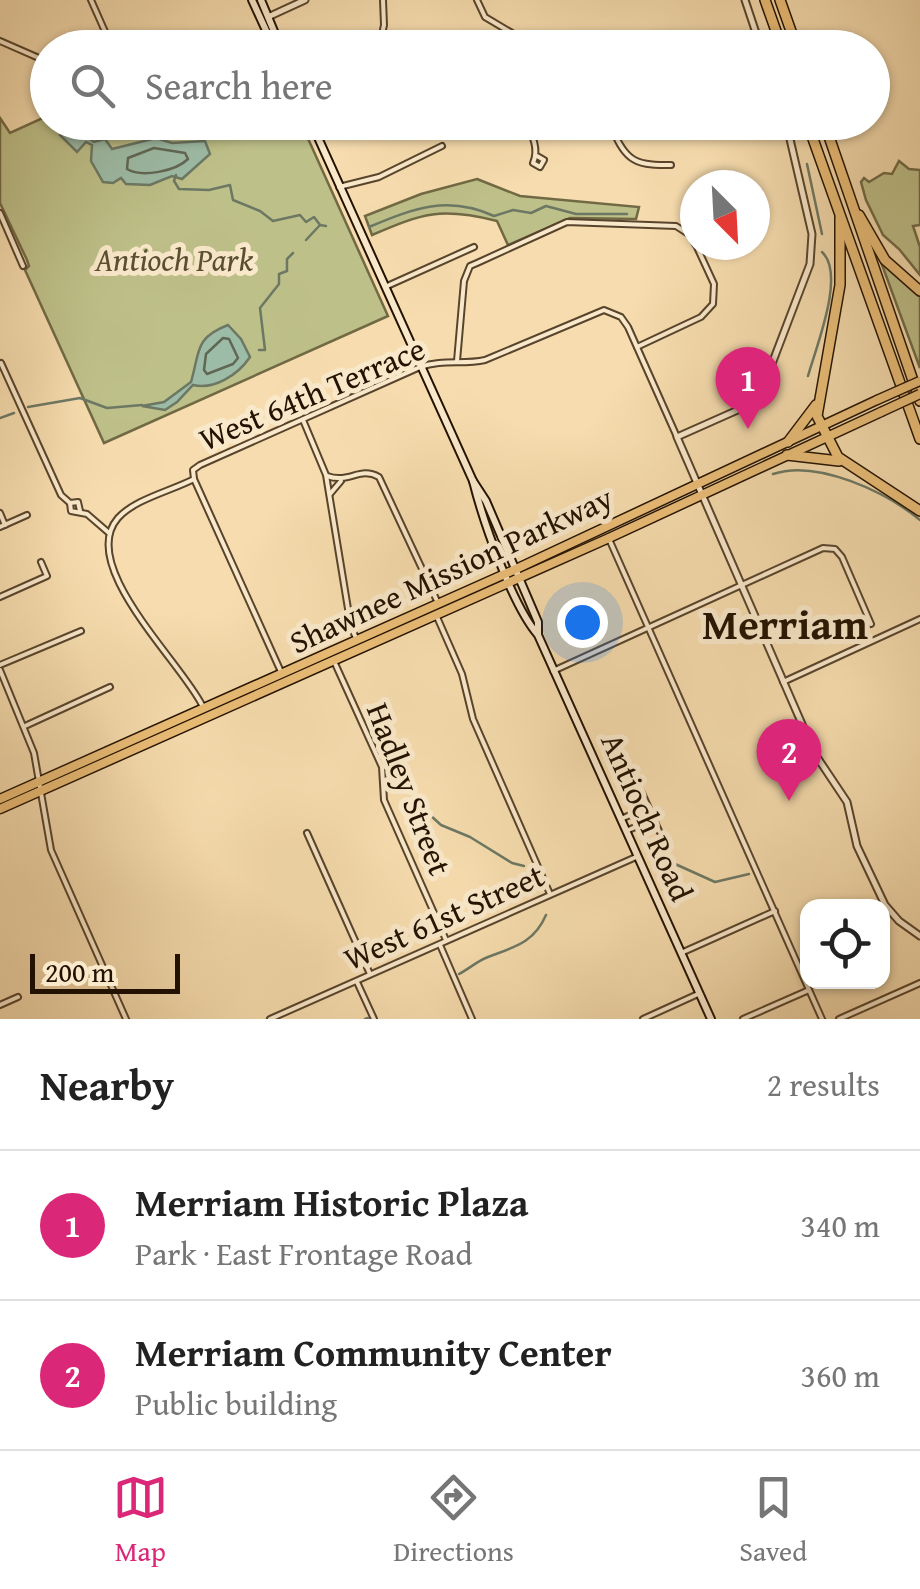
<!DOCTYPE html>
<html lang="en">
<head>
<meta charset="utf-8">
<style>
	:root { --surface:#fff; --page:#f2f2f2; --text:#222; --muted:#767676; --line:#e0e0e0; --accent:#db2777 }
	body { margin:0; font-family:"Gentium Book Plus",serif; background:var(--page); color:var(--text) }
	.controls { position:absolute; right:30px; bottom:30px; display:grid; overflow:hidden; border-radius:20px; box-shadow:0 2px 8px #0004 }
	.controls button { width:90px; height:90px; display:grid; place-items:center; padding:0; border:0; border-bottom:2px solid var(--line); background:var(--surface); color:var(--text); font:50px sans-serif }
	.compass { position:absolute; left:680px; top:170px; width:90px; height:90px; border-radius:50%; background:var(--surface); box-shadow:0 2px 8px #0004; rotate:156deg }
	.scale { position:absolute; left:30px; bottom:25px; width:150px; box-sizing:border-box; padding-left:10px; border:5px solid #231200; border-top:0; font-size:28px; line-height:35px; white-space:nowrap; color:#231200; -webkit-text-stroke:8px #f9e8ca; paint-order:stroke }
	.you { position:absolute; left:582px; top:622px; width:35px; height:35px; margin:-25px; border:8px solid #fff; border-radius:50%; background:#1a73e8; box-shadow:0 0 0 15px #1a73e833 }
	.badge { display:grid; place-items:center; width:65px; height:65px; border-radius:50%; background:var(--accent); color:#fff; font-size:32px; font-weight:700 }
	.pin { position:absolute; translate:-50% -82px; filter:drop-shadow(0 2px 5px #0008) }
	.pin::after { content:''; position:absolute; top:52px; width:35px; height:30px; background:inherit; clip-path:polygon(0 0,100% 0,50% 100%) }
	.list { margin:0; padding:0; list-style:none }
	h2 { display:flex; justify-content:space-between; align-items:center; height:130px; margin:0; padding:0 40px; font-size:42px }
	h2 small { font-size:32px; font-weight:400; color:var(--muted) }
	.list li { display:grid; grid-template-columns:65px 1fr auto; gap:30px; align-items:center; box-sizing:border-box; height:150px; padding:0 40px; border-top:2px solid var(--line) }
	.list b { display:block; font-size:38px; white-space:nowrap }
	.list p { margin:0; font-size:32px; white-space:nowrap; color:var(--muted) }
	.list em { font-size:32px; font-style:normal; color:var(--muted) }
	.icon { flex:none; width:55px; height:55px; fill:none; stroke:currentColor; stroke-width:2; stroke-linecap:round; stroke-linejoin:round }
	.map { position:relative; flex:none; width:920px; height:1019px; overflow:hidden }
	.search { position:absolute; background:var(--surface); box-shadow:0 2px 8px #0004; left:30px; right:30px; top:30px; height:110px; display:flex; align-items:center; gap:25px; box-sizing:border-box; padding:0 35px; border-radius:55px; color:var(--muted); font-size:38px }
	.sheet { height:430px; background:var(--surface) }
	nav { display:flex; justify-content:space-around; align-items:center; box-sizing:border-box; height:140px; border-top:2px solid var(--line); background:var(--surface); font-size:28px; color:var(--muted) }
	nav a { display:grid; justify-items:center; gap:5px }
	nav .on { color:var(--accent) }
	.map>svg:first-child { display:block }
</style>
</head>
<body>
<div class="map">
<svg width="920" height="1019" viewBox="0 0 920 1019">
	<rect width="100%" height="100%" fill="#f6dcae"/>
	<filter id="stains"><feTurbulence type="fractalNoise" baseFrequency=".002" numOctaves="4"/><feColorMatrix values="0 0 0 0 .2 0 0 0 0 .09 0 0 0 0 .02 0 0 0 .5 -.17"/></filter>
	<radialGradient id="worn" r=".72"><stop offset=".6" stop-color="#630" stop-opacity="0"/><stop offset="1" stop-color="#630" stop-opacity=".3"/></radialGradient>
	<g fill="#bec089" stroke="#706944" stroke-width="2.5">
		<polygon points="47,116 48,122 301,123 388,316 104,443 25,270 29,266 27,260 0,203 0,118 10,133"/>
		<polygon points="899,161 909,169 920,170 920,225 913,226 920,247 920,275 899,249 883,235 866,200 861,182 864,178 869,182 884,173 892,174"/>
		<path d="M477,179l43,17 119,11 -3,12 -66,-1 -62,27 -11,-24c-56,-14 -74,-8 -125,14l-7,-19 56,-22z"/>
		<polygon points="881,262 920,293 920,368"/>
	</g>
	<g fill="#9dbca7" stroke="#6c7864" stroke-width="2.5">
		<polygon points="71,125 94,142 105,139 112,149 156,138 172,143 205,141 210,154 182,179 172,176 150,185 126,184 121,178 113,183 103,182 91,161 92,145 86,142 77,152 60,135"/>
		<path d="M228,325l13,14 9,18c-12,18 -36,33 -57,28l-16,17 -12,8 -23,-4 22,-4 27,-20c9,-30 3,-44 37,-57z"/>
	</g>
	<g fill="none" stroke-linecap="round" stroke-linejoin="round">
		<g stroke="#606754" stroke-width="2.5">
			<path d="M154,148l31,5 3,6c-12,12 -46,19 -61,10l1,-11z"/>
			<polygon points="223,338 229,339 238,358 233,364 207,374 204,370 206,354"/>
		</g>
		<g stroke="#6c7864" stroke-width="2.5">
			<polyline points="807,164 822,234"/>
			<polyline points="176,175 174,181 179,189 209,190 230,185 233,200 260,211 273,221 300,215 306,222 314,217 320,225"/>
			<path d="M369,227c45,-19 79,-32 125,-11l19,-6 18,3 15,-7 30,8h51"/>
			<polyline points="306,240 320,225 326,226"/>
			<polyline points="259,350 265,350 260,308 279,284 279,274 287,271 287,259 293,253"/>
			<path d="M808,376c8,-29 38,-102 14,-124"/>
			<polyline points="28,407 80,398 107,408 142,405"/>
			<polyline points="0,418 14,413"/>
			<path d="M773,474c44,-15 113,18 147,46"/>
			<polyline points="418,804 441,825 470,837 512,863 524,866"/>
			<polyline points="653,854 715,882 749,874"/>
			<path d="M459,974c10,-5 18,-13 29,-17 26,-10 46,-14 58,-42"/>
			<polyline points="365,1019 368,1018"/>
		</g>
		<defs>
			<g id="minor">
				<polyline points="91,0 107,36 107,48"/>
				<polyline points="477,0 485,17 512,33"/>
				<polyline points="0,41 48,62"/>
				<polyline points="379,48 384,25 383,0"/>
				<path d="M525,122c8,14 14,27 8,41l7,4 4,-7 -7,-4"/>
				<path d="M609,122c16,36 21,44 62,43"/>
				<polyline points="339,187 379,177 442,146"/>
				<polyline points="0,213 23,266"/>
				<polyline points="385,287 474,247"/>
				<polyline points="637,347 701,317 713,304 714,284 696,245"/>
				<polyline points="457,361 464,281 470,266 477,263 567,222 676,226 690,235 695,244"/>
				<polyline points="1,363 61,495 70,503 71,511 87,514 109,533"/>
				<polyline points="303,420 326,475 351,627 357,640"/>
				<path d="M327,476c23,8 32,-10 52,1l59,126"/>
				<polyline points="194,479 282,674"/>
				<polyline points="330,494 341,481"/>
				<polyline points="70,503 78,502 80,511"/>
				<polyline points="0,513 5,525"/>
				<polyline points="0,527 27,515"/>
				<polyline points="609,539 822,1019"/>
				<polyline points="0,597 47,576 41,562"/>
				<polyline points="437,617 462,674 473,719 550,894"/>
				<polyline points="333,659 382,767 384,800 446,940"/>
				<polyline points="0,665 81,631"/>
				<polyline points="0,670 34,753 51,850 126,1019"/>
				<polyline points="553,671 823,548 835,549 842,557 871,624"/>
				<polyline points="783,682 920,619"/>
				<path d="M202,705c-22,-44 -125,-140 -84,-187 17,-19 53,-27 76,-39l-1,-9 7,-5 220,-98c23,-8 43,-2 65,-7l119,-50 17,7 7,10 49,110"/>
				<polyline points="25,726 110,687"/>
				<polyline points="642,793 659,831"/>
				<polyline points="621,819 648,807"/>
				<polyline points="626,831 654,819"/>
				<polyline points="307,833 370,974"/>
				<polyline points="440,945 472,1019"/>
				<polyline points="681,953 775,911"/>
				<polyline points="357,982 374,1019"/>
				<polyline points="0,1005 18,997"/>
				<polyline points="270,1019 636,857"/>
				<polyline points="643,1019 698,994"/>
				<polyline points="743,1019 809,990"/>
				<polyline points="839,1019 920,983"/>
			</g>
			<g id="tertiary">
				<polyline points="745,0 761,48"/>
				<polyline points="268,17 305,0"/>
				<polyline points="786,122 812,234 810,264 762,390 740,409 677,437 815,754 847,802 857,846 885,905 899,921 920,936"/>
			</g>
			<g id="secondary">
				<polyline points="252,0 274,48"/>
				<polyline points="261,0 281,48"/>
				<polyline points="311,122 473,481 486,501 538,622 538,634"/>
				<path d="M473,481c10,40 39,124 65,154l173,384"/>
			</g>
			<g id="trunk">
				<polyline points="0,799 516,569 877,400"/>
				<polyline points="0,809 609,538 881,412"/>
			</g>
			<g id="motorway">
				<polyline points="765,0 782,48"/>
				<polyline points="780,0 797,48"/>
				<polyline points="807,122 920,439"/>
				<polyline points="824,122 920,401"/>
				<polyline points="859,215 885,260 920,291"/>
				<polyline points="840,218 840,285 817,416 838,457 920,511"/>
				<polyline points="788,442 816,405"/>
				<polyline points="787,455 839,461"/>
			</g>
		</defs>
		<use href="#minor" stroke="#58442c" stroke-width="8"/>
		<use href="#tertiary" stroke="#58442c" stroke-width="9"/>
		<use href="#secondary" stroke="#231200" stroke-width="10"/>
		<use href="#trunk" stroke="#231200" stroke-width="11"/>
		<use href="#motorway" stroke="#231200" stroke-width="12"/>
		<use href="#minor" stroke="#f9e8ca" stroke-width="4"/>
		<use href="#tertiary" stroke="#f9e8ca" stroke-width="5"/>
		<use href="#secondary" stroke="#f9e8ca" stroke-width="6"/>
		<use href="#trunk" stroke="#ebbe77" stroke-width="8"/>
		<use href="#motorway" stroke="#ebbe77" stroke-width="9"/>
		<defs>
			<g id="trunk-bridge">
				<polyline points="877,400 920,381"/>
				<polyline points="881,412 920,394"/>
			</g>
		</defs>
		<use href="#trunk-bridge" stroke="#231200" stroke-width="11" stroke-linecap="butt"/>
		<use href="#trunk-bridge" stroke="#ebbe77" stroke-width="8"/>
	</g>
	<g text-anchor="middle" stroke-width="10" stroke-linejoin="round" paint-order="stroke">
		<g font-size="32" font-style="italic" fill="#594f30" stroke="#f9e8ca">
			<text x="174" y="271">Antioch Park</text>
		</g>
		<g font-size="32" fill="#231200" stroke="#f9e8ca">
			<text transform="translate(312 394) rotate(-23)" y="11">West 64th Terrace</text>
			<text transform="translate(451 570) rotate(-25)" y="11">Shawnee Mission Parkway</text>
			<text transform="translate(409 789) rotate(69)" y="11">Hadley Street</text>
			<text transform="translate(647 817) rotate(66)" y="11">Antioch Road</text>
			<text transform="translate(444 917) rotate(-24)" y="11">West 61st Street</text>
		</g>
		<g font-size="42" font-weight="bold" fill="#231200" stroke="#f9e8ca">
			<text x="785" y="639">Merriam</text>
		</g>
	</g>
	<rect width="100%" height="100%" filter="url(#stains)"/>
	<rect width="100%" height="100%" fill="url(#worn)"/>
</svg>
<div class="controls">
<button><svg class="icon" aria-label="locate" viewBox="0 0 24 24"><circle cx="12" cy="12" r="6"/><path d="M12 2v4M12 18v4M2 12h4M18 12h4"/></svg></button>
</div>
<svg class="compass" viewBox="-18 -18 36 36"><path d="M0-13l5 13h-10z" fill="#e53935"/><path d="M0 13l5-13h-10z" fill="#767676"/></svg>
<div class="scale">200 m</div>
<div class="you"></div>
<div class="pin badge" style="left:748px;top:429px">1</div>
<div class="pin badge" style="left:789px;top:801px">2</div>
<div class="search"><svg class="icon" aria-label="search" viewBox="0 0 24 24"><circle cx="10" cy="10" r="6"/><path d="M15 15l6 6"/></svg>Search here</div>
</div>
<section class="sheet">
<h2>Nearby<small>2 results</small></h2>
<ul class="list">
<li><span class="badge">1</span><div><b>Merriam Historic Plaza</b><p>Park · East Frontage Road</p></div><em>340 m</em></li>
<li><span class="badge">2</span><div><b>Merriam Community Center</b><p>Public building</p></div><em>360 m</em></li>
</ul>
</section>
<nav>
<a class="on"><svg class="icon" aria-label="map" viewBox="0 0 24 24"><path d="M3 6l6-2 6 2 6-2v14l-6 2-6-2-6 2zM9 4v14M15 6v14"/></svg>Map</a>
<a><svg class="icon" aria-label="directions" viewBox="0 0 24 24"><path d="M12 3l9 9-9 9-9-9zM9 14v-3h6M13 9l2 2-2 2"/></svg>Directions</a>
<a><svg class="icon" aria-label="saved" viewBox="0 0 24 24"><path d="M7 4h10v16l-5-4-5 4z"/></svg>Saved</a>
</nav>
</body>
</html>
